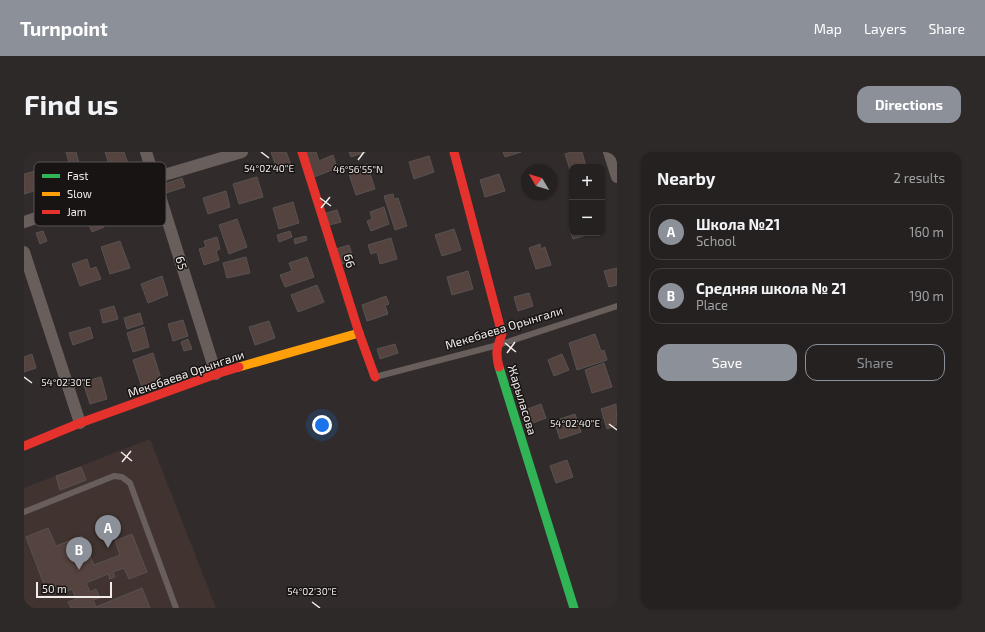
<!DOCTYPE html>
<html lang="en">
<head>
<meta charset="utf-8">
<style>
	:root { --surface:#252120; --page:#2d2929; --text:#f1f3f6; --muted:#a3a3a5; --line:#423e3e; --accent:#8c9099 }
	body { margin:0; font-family:"Exo 2",sans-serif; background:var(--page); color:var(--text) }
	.controls { position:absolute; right:12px; top:12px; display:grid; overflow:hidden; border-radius:8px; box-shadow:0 1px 3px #0004 }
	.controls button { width:36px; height:36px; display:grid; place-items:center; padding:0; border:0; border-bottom:1px solid var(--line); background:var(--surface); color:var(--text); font:20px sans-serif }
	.compass { position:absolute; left:497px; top:12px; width:36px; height:36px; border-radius:50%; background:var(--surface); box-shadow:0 1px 3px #0004; rotate:308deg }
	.scale { position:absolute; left:12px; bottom:10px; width:76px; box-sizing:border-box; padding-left:4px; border:2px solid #f1ecea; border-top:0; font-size:11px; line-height:14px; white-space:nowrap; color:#f1ecea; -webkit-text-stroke:3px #181413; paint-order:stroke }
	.you { position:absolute; left:298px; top:273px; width:14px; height:14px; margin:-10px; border:3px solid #fff; border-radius:50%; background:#1a73e8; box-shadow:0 0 0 6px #1a73e833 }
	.badge { display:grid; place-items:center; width:26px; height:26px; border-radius:50%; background:var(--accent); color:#fff; font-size:13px; font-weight:700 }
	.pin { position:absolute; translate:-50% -33px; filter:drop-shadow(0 1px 2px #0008) }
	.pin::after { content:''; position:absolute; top:21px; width:14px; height:12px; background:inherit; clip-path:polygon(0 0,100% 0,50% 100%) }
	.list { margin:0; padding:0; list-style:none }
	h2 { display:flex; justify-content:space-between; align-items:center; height:52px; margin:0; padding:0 16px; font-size:17px }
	h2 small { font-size:13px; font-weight:400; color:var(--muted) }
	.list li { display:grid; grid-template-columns:26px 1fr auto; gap:12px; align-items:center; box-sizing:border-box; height:56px; margin:0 8px 8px; padding:0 8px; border:1px solid var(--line); border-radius:12px }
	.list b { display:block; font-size:15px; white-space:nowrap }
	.list p { margin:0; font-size:13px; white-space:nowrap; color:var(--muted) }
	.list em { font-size:13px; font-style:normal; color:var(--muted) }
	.actions { display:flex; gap:8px; padding:12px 16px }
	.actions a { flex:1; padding:9px 0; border:1px solid var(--accent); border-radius:12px; text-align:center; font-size:14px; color:var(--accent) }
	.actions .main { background:var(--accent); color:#fff }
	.map { position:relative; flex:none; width:593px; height:456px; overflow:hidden; border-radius:12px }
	header { display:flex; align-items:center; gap:24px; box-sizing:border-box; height:56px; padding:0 20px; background:var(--accent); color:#fff }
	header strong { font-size:19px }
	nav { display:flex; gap:22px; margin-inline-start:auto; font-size:14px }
	.intro { display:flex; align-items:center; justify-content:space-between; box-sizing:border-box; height:96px; padding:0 24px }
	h1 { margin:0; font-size:28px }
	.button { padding:10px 18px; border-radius:12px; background:var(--accent); color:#fff; font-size:14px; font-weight:700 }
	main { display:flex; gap:24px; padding:0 24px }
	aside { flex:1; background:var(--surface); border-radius:12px; box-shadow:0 1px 3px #0004 }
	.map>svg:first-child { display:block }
</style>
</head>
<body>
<header>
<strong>Turnpoint</strong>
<nav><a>Map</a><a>Layers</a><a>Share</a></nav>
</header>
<div class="intro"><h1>Find us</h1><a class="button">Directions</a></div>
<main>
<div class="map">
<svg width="593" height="456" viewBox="0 0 593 456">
	<rect width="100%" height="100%" fill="#312c2b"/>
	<polygon fill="#403330" points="126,287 192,456 0,456 0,336"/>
	<g fill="#54433f" stroke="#575352">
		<polygon points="42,0 52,0 60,30 51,32"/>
		<polygon points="81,0 100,0 105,15 88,21"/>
		<polygon points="247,0 262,0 268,15 254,20"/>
		<polygon points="281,0 292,0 295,9 309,3 313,16 290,25"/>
		<polygon points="325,0 342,0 327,5"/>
		<polygon points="479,0 497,0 481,5"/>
		<polygon points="548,0 558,0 562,15 548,15 548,24 541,2"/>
		<polygon points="405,4 410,20 390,27 385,10"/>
		<polygon points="343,12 351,37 332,43 324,19"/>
		<polygon points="15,18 20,36 0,42 0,22"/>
		<polygon points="475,22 481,39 461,45 456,28"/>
		<polygon points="233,25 239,45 215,52 209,32"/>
		<polygon points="158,26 161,35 142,41 140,32"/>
		<polygon points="202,39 206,55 184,62 179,46"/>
		<polygon points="369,42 370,47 374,46 383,74 371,78 360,44"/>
		<polygon points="269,50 275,71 255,77 249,56"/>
		<polygon points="360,55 365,72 347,79 343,69 348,67 346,60"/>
		<polygon points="73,58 80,75 68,80 61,63"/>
		<polygon points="313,58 317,70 305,73 302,61"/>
		<polygon points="213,67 223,95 205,102 195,73"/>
		<polygon points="548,75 548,81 562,81 563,83 549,87 545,76"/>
		<polygon points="430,77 437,98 418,104 411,83"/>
		<polygon points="19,79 23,89 16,92 12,81"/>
		<polygon points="266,79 268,85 255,90 253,83"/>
		<polygon points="282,84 283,88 271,92 270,87"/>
		<polygon points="193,85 196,97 192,99 195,108 180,113 175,97 182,95 180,89"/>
		<polygon points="367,86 373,107 356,112 353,100 347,102 344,93"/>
		<polygon points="96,89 106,116 86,122 77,95"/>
		<polygon points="516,92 517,97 521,95 527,113 512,117 505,96"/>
		<polygon points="325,93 330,109 317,112 312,97"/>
		<polygon points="222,105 226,121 203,126 199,111"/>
		<polygon points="283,105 290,125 261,135 256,123 268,119 265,111"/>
		<polygon points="63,107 66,117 72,115 77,127 56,134 48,112"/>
		<polygon points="593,116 593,133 585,135 580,119"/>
		<polygon points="444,119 449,137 428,143 423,125"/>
		<polygon points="138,124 144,143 124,151 117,132"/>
		<polygon points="293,133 300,150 274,160 267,143"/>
		<polygon points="505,141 509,154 494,159 490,145"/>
		<polygon points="362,144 365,152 361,153 364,162 343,169 338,153"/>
		<polygon points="90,154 94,167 79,171 76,158"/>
		<polygon points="116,161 119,172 103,177 100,166"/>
		<polygon points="159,168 164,184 149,189 144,172"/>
		<polygon points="245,169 251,186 231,193 225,175"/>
		<polygon points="66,175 69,186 49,193 45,181"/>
		<polygon points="120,175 125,195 109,200 103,181"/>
		<polygon points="571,182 577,199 580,198 583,208 553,218 545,191"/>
		<polygon points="164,187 168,197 160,199 157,190"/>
		<polygon points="371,192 374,201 356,207 353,197"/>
		<polygon points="129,201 138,230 118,236 109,208"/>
		<polygon points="8,202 12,216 0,220 0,205"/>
		<polygon points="538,202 545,218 530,224 524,208"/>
		<polygon points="580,211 588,235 568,241 561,218"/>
		<polygon points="77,225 83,247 66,252 59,230"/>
		<polygon points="517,252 522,266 506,272 501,258"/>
		<polygon points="592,252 593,273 583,277 577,257"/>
		<polygon points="551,262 557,280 536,287 530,269"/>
		<polygon points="543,308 549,325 532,331 526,314"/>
		<polygon points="57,315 62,328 36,338 32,324"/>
		<polygon points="24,376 32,394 58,384 70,413 96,403 91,389 108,382 123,420 105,427 100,416 89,420 91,425 86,427 84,422 62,431 66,440 72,437 76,446 69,448 72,455 118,436 126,456 47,456 44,450 52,447 48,437 36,442 32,434 22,438 2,385"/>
	</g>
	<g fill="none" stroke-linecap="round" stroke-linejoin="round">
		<g stroke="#685e5b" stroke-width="6">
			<polyline points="351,225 474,193 593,154"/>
			<polyline points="0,360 90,324 98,325 106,331 152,456"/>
		</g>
		<g stroke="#685e5b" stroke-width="12">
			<polyline points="122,0 192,222"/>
			<polyline points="585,0 593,25"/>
			<polyline points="0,70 130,26 218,0"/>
			<polyline points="0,100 56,271"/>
		</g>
		<polyline stroke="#30b455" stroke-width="9" points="475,215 550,456"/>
		<polyline stroke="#ff9f0a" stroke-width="9" points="215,215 335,181"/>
		<g stroke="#e5322d" stroke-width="9">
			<polyline points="278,0 335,181 351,225"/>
			<path d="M430,0l48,182c-5,13 -7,19 -3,33"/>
			<polyline points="0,294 56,271 192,222 215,215"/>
		</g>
	</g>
	<path fill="none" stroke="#f1ecea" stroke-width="1.5" d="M237,0l8,6M334,8l6,-8M296,46l11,8M297,56l9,-11M481,191l11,9M483,201l8,-11M0,225l8,6M585,272l8,6M97,300l11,9M98,310l9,-11M288,450l8,6"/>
	<g text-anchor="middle" stroke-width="3" stroke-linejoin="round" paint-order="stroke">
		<g font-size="12" fill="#f1ecea" stroke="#181413">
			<text transform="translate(325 109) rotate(73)" y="4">66</text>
			<text transform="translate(157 111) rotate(73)" y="4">65</text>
			<text transform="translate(480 176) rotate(-17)" y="4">Мекебаева Орынгали</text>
			<text transform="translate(162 222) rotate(-19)" y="4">Мекебаева Орынгали</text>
			<text transform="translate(498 248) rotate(73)" y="4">Жарыласова</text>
		</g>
	</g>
	<rect x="10" y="10" width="132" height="64" rx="6" fill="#181413" stroke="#595554" stroke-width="1"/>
	<rect x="18" y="22" width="18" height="4" fill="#30b455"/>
	<rect x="18" y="40" width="18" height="4" fill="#ff9f0a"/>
	<rect x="18" y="58" width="18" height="4" fill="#e5322d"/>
	<g font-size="11" fill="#f1ecea">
		<text x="43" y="28">Fast</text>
		<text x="43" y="46">Slow</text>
		<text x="43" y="64">Jam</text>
	</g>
	<g font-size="10" text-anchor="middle" fill="#f1ecea" stroke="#181413" stroke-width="3" stroke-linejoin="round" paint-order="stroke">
		<text x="245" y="20">54°02'40"E</text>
		<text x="334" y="21">46°56'55"N</text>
		<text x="42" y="234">54°02'30"E</text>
		<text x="551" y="275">54°02'40"E</text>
		<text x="288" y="443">54°02'30"E</text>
	</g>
</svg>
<div class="controls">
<button>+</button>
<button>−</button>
</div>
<svg class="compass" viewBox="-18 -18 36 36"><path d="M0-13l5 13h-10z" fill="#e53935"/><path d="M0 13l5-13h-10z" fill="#a3a3a5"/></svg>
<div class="scale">50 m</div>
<div class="you"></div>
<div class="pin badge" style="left:84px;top:396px">A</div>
<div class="pin badge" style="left:55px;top:418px">B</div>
</div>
<aside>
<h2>Nearby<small>2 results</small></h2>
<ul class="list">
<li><span class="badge">A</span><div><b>Школа №21</b><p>School</p></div><em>160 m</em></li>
<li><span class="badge">B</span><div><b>Средняя школа № 21</b><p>Place</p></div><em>190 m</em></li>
</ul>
<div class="actions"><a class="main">Save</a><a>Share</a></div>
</aside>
</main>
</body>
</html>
